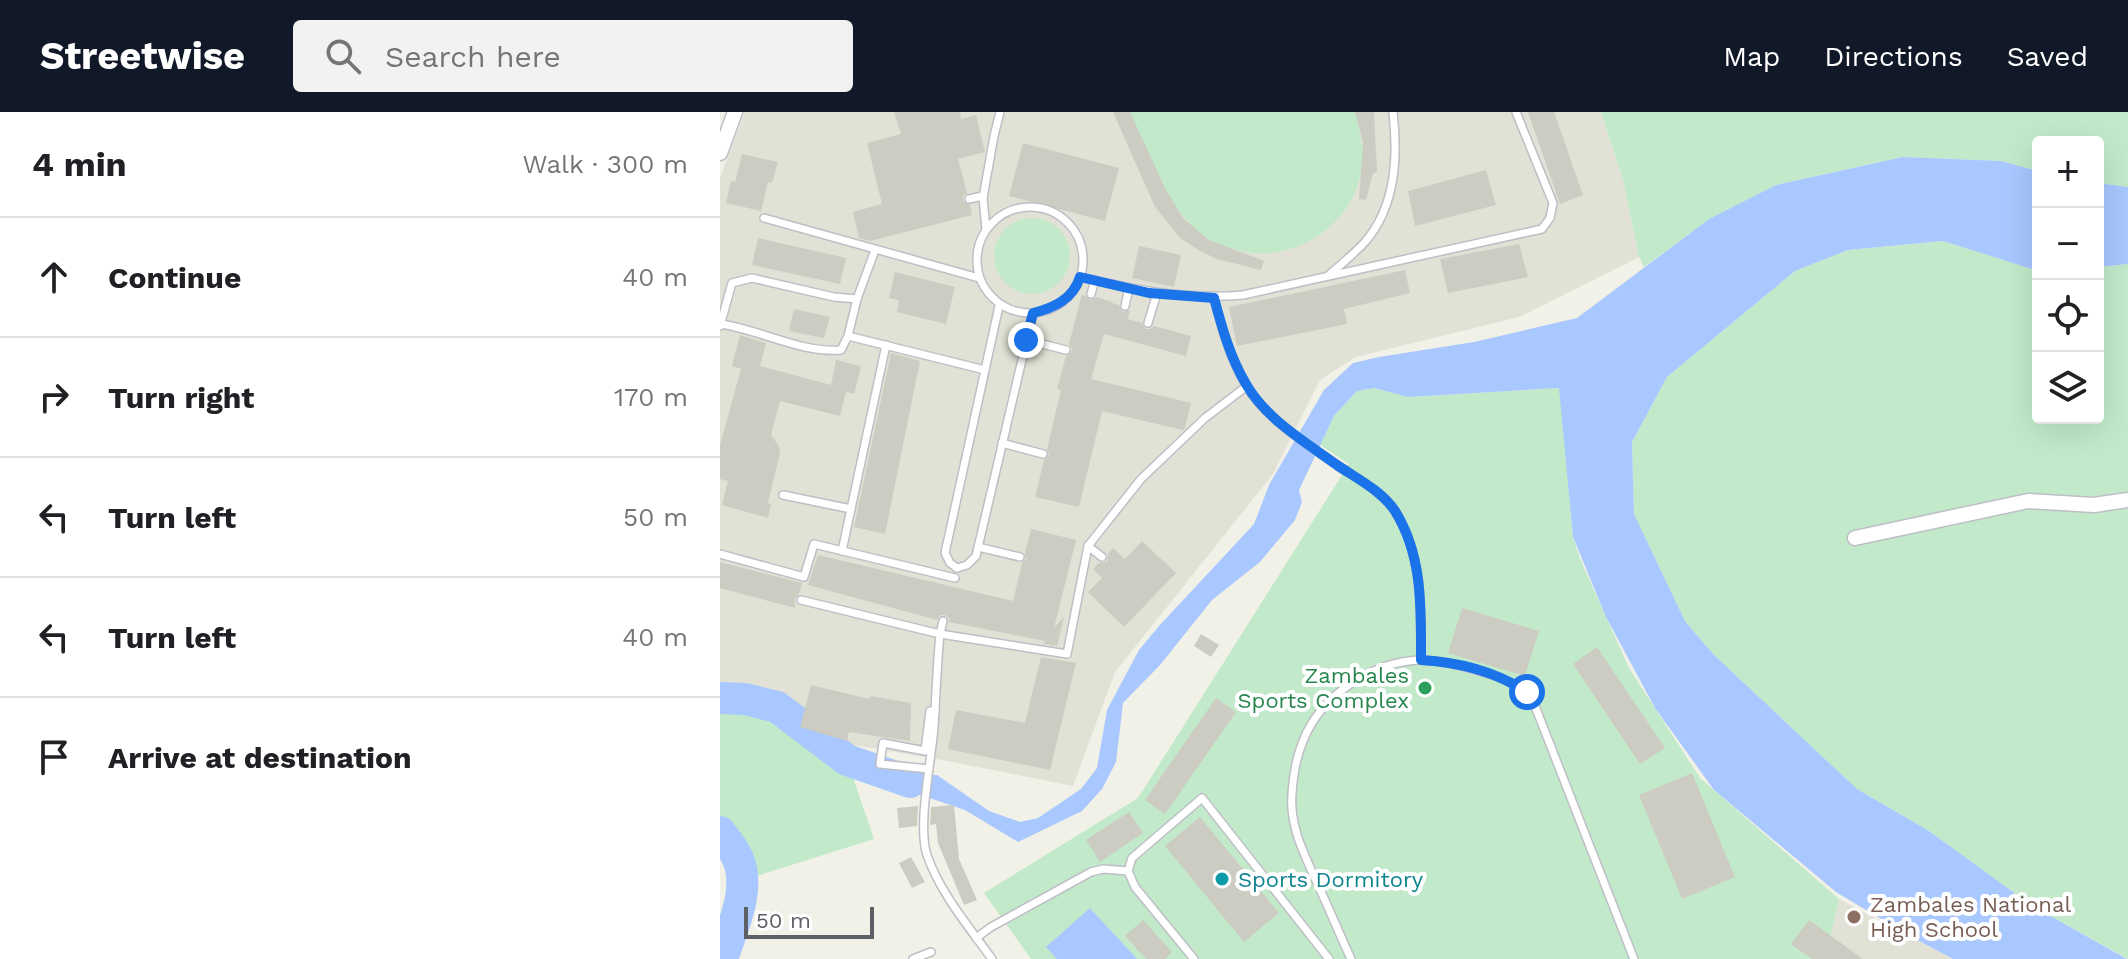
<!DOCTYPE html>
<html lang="en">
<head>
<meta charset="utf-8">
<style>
	:root { --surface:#fff; --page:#f2f2f2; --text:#202124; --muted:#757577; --line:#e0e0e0; --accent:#111827 }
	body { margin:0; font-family:"Work Sans",sans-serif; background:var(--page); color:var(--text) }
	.controls { position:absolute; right:24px; top:24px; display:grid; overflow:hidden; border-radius:8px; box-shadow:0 8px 32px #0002 }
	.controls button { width:72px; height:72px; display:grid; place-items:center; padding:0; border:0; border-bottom:2px solid var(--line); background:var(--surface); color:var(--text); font:40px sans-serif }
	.scale { position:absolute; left:24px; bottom:20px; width:130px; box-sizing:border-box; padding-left:8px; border:4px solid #5e6068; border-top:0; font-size:22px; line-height:28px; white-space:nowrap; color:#5e6068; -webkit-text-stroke:6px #fff; paint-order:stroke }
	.stop { position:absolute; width:24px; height:24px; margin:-18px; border:6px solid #1a73e8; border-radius:50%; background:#fff }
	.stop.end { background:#1a73e8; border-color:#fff; box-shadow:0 2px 8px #0008 }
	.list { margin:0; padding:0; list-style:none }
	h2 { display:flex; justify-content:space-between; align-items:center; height:104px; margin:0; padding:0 32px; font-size:34px }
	h2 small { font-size:26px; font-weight:400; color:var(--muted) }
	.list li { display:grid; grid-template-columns:52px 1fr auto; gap:24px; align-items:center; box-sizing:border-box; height:120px; padding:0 32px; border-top:2px solid var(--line) }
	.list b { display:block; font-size:30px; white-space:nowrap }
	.list em { font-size:26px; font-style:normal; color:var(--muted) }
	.icon { flex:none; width:44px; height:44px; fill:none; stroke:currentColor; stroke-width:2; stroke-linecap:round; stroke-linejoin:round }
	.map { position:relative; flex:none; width:1408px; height:847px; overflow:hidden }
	header { display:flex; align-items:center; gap:48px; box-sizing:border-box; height:112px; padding:0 40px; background:var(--accent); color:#fff }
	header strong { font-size:38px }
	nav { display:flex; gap:44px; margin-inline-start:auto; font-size:28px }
	.search { width:560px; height:72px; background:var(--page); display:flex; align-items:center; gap:20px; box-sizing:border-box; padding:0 28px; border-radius:8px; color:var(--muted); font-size:30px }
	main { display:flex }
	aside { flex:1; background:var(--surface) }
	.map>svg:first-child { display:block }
</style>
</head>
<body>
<header>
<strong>Streetwise</strong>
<div class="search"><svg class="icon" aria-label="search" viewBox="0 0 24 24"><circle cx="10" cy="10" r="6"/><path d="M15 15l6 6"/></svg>Search here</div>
<nav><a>Map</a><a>Directions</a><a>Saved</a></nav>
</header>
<main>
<aside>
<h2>4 min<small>Walk · 300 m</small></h2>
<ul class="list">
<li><svg class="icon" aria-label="ahead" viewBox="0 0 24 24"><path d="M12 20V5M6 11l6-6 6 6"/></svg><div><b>Continue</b></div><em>40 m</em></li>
<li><svg class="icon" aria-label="right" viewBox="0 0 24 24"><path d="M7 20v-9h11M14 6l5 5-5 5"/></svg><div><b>Turn right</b></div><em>170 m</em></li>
<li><svg class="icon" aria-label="left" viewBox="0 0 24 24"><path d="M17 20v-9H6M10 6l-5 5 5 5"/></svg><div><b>Turn left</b></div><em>50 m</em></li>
<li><svg class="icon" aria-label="left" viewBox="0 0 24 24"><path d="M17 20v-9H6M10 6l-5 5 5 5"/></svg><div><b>Turn left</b></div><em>40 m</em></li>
<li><svg class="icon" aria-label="arrive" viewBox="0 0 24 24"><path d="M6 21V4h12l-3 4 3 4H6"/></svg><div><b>Arrive at destination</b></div></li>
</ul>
</aside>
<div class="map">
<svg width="1408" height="847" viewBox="0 0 1408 847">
	<rect width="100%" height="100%" fill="#f1f1e7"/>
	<g fill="#e1e1d5">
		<polygon points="25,0 881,0 903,68 919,145 799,205 636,245 600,268 553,362 395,560 353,674 217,647 121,631 41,581 0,581 0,66"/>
		<polygon points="1119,787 1233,847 1105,847"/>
	</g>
	<g fill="#c2eaca">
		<path d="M410,0h225c5,20 10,39 6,61 -11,58 -78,96 -133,74 -8,-3 -16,-5 -23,-10 -39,-29 -55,-81 -75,-125z"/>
		<polygon points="881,0 1408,0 1408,75 1378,71 1378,30 1318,30 1318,59 1281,49 1183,45 1056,73 989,107 924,155 919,145 903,68"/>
		<circle cx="312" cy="144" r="38"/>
		<polygon points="1223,129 1318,159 1318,306 1378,306 1378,155 1408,152 1408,847 1311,793 1209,719 1137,677 993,542 965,509 914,402 912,330 947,265 1075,159 1128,138"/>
		<polygon points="654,276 688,285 840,276 853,425 860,447 909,556 980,666 1119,787 1105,847 311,847 264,781 418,686 629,352 600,333 614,304 637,279"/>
		<polygon points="0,586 25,587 57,595 127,648 154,727 24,768 17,745 0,720"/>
	</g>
	<g fill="#a9c8ff">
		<polygon points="1183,45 1281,49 1318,59 1318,159 1223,129 1128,138 1075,159 947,265 912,330 914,402 965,509 993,542 1137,677 1209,719 1311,793 1407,847 1233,847 1188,823 1116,780 994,678 935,596 886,505 853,425 839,276 688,285 654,276 637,279 614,304 579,378 582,390 575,408 540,450 492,488 440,553 403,591 396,650 382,677 362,699 298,730 245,698 180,676 152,656 185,663 217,663 269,699 300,710 318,706 361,677 377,656 387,598 419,538 439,514 534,412 549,373 604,278 633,251 659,245 754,230 857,206 989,107 1056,73"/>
		<polygon points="1378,71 1408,75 1408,152 1378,155"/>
		<polygon points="370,796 417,847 337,847 326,835"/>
	</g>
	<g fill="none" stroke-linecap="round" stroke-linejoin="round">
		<g stroke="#a9c8ff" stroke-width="32">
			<polyline points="0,586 25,587 57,595 127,648 190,670"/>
			<path d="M0,720c6,8 14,17 18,27 13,31 -6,69 -16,100"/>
		</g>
	</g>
	<g fill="#ccccc3">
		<polygon points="174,0 240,0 241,7 256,3 265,40 238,47 247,81 243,84 243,89 250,93 252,103 150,129 139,126 133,100 162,92 147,31 181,22"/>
		<polygon points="393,0 410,0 447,80 464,107 489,128 544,149 541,158 497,147 482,140 460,126 435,95"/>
		<polygon points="635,0 654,0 657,60 653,61 646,88 639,87 643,30"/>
		<polygon points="808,0 834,0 863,83 840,92"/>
		<polygon points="303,31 399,56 385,109 289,84"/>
		<polygon points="22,42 58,50 52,71 48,70 41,99 6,91 11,69 15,70"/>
		<polygon points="766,58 776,93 695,114 688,79"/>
		<polygon points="38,126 126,146 120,172 32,153"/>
		<polygon points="799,132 808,165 728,181 720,147"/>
		<polygon points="419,134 461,143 454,175 412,166"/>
		<polygon points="685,158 690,181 624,197 627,212 517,234 509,195"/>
		<polygon points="175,160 235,175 226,212 177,200 179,188 169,186"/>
		<polygon points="362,182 370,188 376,185 392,190 392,191 399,193 403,200 410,198 408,207 422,211 425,217 430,217 434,214 471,224 466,244 384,222 371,267 471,291 465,316 463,318 382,299 359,395 315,385 324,348 329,343 327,337 341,278 337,277 346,244 352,240 352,236 349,232"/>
		<polygon points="74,197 110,205 104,226 69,219"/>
		<polygon points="20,223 46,231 40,254 111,273 116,248 141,254 134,282 126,280 120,304 60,289 51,323 59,334 60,341 48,391 51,392 48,406 2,393 8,369 0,367 0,333 21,257 12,254"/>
		<polygon points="171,241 200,249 165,422 134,415"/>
		<polygon points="311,417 356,428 334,516 344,505 337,534 324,532 325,529 229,510 229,506 225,503 220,503 217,508 88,473 98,443 293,489 302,451 306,447 305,441"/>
		<polygon points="422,429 456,461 404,515 368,480 382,466 373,457 379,451 387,450 388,442 393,436 405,447"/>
		<polygon points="0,450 82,471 79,482 75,486 75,496 0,476"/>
		<polygon points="742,496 819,519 805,564 728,541"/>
		<polygon points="481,522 499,533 491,545 474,534"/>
		<polygon points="877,535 945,636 920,652 853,552"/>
		<polygon points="321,545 356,551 330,658 228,637 236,598 305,611"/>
		<polygon points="91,573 149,587 150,584 191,591 190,629 129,620 127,629 80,615"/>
		<polygon points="496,586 516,600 445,702 425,688"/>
		<polygon points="972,661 1015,765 962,787 919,683"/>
		<polygon points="234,693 239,747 257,788 244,793 218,731 216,712 210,713 211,695"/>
		<polygon points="198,694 197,714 179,716 177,696"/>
		<polygon points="409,700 423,721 380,750 366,728"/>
		<polygon points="480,705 559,801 524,830 445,734"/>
		<polygon points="191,745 205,770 192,776 179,751"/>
		<polygon points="423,808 452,840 445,847 426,847 405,824"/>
		<polygon points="1089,808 1143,847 1092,847 1071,832"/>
	</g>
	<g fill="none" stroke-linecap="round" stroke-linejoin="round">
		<defs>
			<g id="service">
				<polyline points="249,87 263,84"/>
				<circle cx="310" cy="148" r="53"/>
				<polyline points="44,106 259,166"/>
				<polyline points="266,117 263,86 274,24 280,0"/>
				<path d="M608,164c12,-11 26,-22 37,-34 31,-36 33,-85 28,-130"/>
				<path d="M360,165c57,13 104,23 163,18l299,-66 8,-11 3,-15 -37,-91"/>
				<polyline points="371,182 375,168"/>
				<path d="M494,186c8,30 16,59 31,86 21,35 60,58 92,81 19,13 45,26 58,46 28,45 26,97 26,149"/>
				<polyline points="405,194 409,176"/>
				<polyline points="428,211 437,181"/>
				<path d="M1,212c40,6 79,29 120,26l7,-14 9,-37 18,-49"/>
				<polyline points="0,214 12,171 32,166 114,185 137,187"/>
				<polyline points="128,224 265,258"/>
				<polyline points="306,228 346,238"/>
				<polyline points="282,331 323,342"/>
				<polyline points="63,383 131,397"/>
				<polyline points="368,434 382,445"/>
				<polyline points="258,435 300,445"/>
				<polyline points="122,439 166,233"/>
				<polyline points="0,442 84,465 94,432 235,466"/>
				<polyline points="237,456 230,451 225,441 279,194"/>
				<polyline points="237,456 247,453 256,444 313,201"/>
				<polyline points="81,488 220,522 347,542 368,434 421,367 485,306 527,274"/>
				<path d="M223,509l-3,13c-3,31 -4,62 -6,92 -2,33 -17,99 -7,129 13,38 42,72 65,104"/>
				<polyline points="209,657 160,652 163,631 205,639 210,599 215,600"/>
				<polyline points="256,826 271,815 371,760 383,757 408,759"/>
				<polyline points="193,847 211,840"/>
				<polyline points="474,847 415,775 408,759 412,746 482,686 609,847"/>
				<path d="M631,847c-11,-24 -21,-48 -32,-72 -13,-29 -30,-60 -27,-93 1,-18 4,-36 11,-53 18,-46 70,-80 119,-81 19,0 37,5 54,10 21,6 44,13 57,31l101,258"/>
			</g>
			<g id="minor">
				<polyline points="0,41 15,0"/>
				<polyline points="1135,426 1308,389 1374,393 1408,388"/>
			</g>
		</defs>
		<use href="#service" stroke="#bebfc6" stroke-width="10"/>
		<use href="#minor" stroke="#bebfc6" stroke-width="17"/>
		<use href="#service" stroke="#fff" stroke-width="7"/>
		<use href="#minor" stroke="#fff" stroke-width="14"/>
	</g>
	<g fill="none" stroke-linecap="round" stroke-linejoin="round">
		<path stroke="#1a73e8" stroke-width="10" d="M306,228l7,-27c21,-5 40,-14 47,-36l69,16 65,5c8,30 16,59 32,86 20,35 59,58 91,81 19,13 45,26 58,46 28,45 26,97 26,149 37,2 75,12 106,32"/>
	</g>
	<circle fill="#2e9e5b" stroke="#fff" stroke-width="3" cx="705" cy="576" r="8"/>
	<circle fill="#0f9aa8" stroke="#fff" stroke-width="3" cx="502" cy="767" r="8"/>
	<circle fill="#8d6e63" stroke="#fff" stroke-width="3" cx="1134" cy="805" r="8"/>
	<g text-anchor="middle" stroke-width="8" stroke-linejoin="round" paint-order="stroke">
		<g font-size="22" fill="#27864d" stroke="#fff" text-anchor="end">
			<text x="689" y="571">Zambales<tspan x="689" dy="25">Sports Complex</tspan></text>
		</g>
		<g font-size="22" fill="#0d838f" stroke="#fff" text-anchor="start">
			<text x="518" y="775">Sports Dormitory</text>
		</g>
		<g font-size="22" fill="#785e54" stroke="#fff" text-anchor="start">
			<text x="1150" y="800">Zambales National<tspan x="1150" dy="25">High School</tspan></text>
		</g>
	</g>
</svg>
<div class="controls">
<button>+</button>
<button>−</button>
<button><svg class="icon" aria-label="locate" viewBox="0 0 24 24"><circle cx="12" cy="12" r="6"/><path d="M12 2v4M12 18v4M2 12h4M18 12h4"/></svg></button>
<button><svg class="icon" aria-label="layers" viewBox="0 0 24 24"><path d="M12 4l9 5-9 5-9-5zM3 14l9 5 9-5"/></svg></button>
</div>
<div class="scale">50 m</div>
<div class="stop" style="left:807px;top:580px"></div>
<div class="stop end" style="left:306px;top:228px"></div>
</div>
</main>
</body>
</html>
